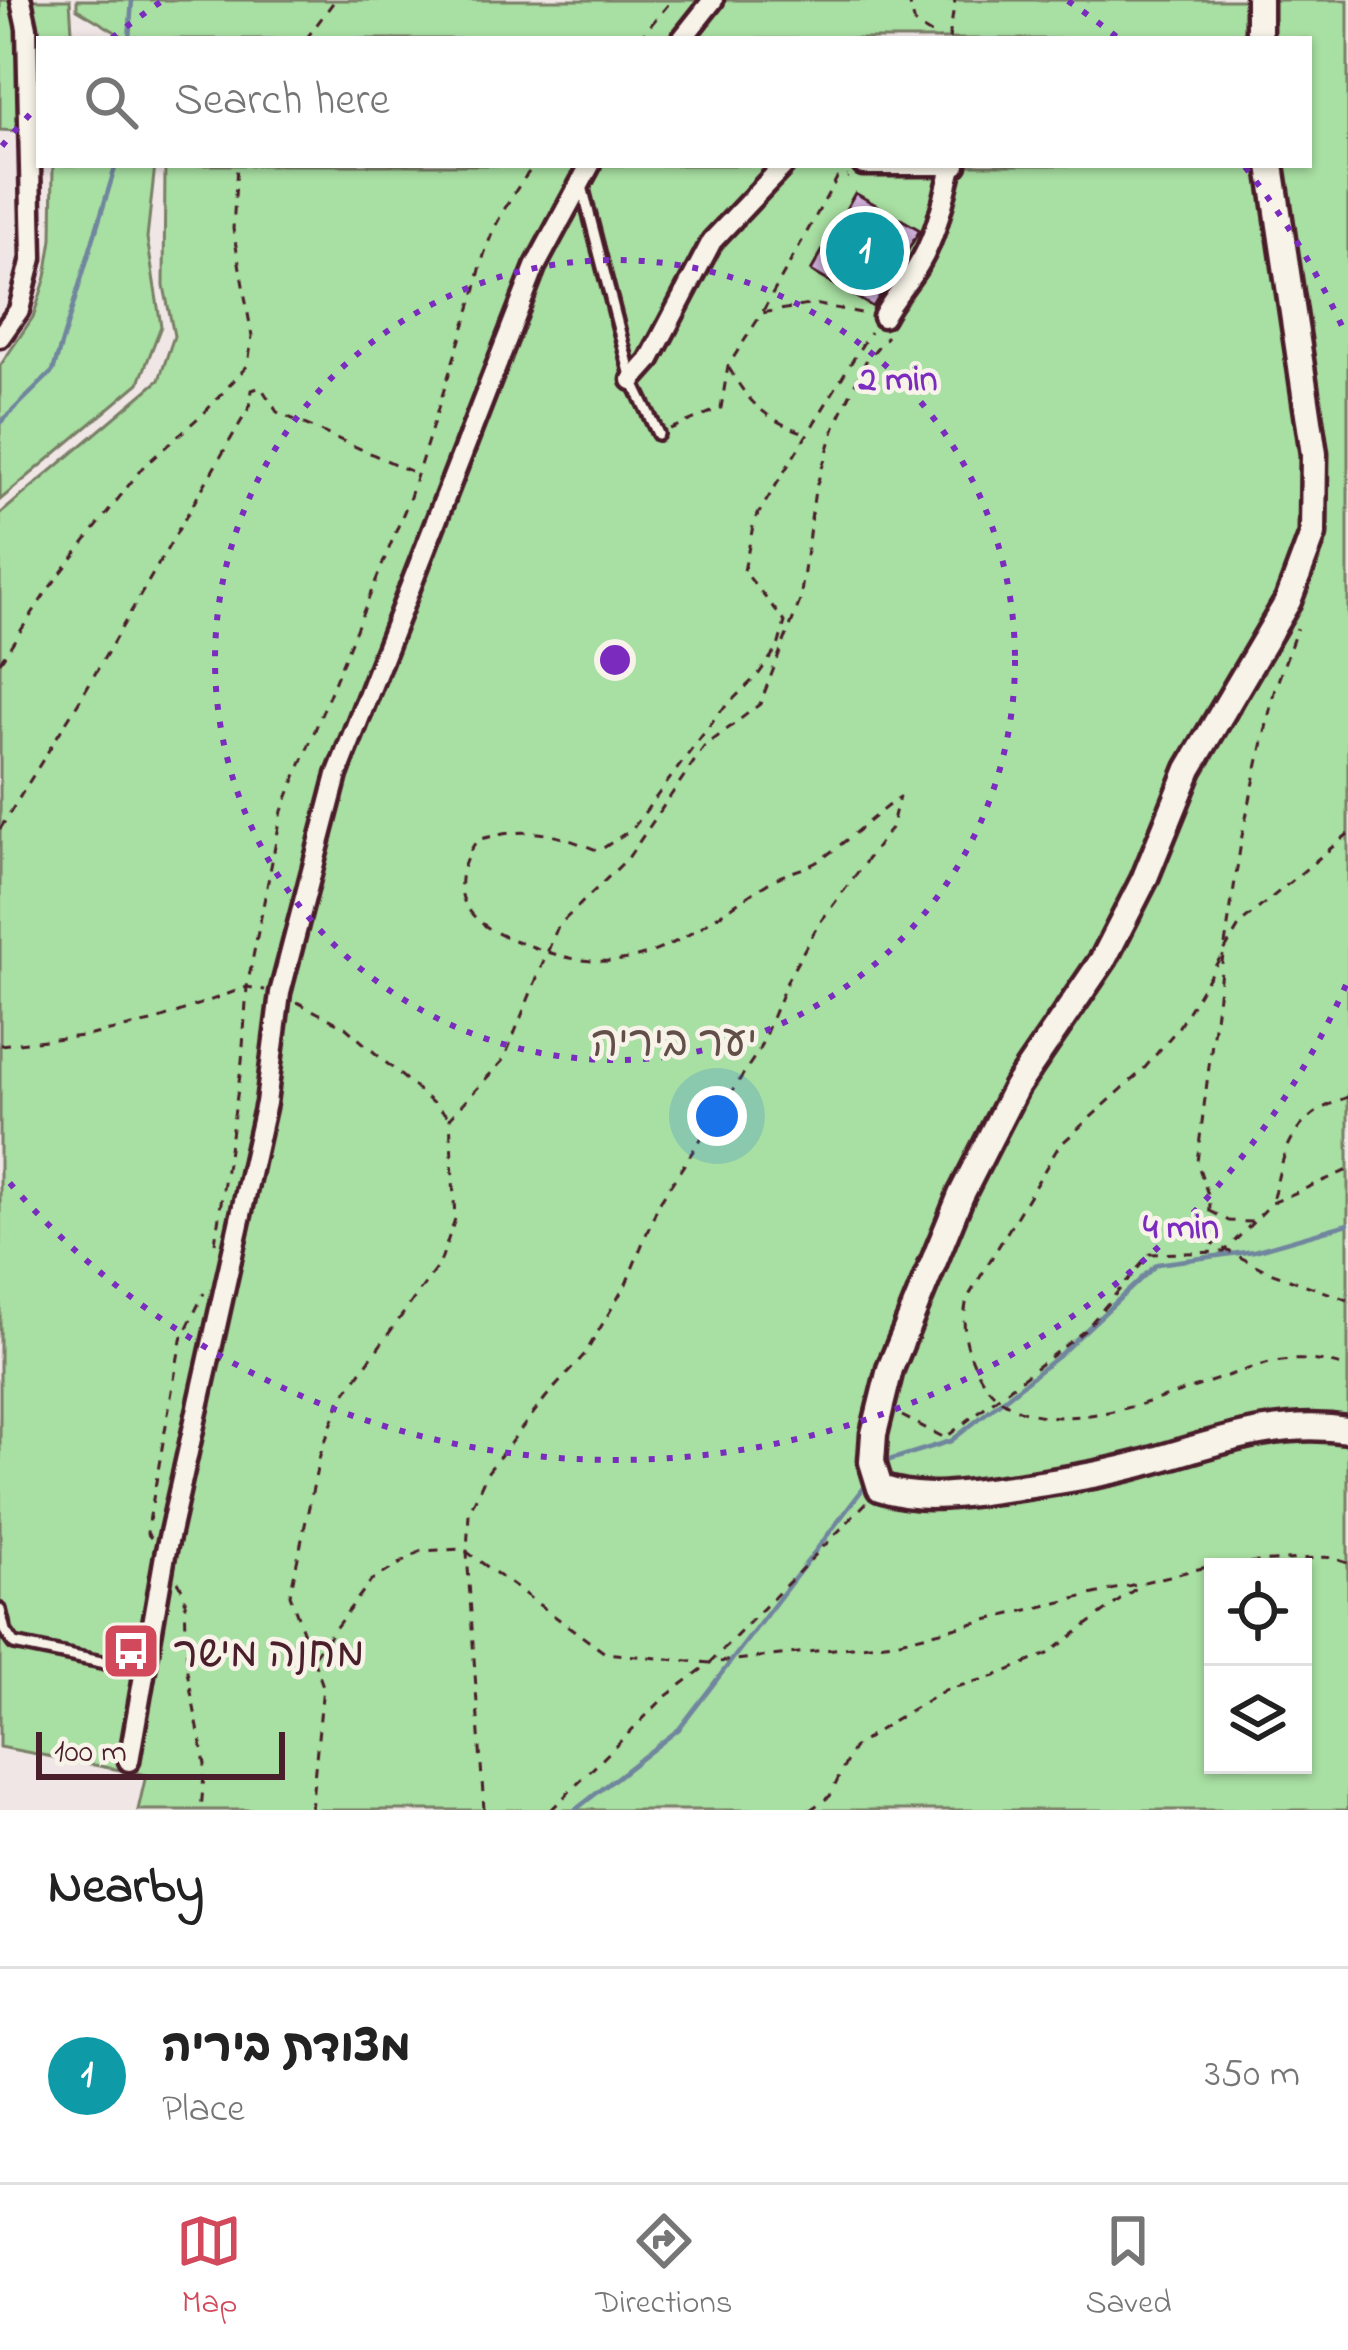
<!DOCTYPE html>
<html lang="en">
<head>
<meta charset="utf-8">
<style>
	:root { --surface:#fff; --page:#f2f2f2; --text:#222; --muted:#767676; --line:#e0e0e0; --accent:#d1495b }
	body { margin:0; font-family:"Indie Flower","Playpen Sans Hebrew",sans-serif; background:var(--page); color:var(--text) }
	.controls { position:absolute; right:36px; bottom:36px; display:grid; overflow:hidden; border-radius:0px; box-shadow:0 3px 9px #0004 }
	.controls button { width:108px; height:108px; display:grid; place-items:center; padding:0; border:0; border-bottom:3px solid var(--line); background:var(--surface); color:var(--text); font:60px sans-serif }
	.scale { position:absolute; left:36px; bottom:30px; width:249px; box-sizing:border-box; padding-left:12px; border:6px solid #4a1f2b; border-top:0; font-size:33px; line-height:42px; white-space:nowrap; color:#4a1f2b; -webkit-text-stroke:9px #f7f3e8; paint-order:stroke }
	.you { position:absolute; left:717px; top:1116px; width:42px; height:42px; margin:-30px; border:9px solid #fff; border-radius:50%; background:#1a73e8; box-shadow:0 0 0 18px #1a73e833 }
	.badge { display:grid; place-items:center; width:78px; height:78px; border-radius:50%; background:var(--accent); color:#fff; font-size:39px; font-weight:700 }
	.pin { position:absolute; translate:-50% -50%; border:6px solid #fff; box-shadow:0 3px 12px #0006 }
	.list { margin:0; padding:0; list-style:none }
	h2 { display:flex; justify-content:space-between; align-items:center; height:156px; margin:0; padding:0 48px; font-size:51px }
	h2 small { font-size:39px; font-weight:400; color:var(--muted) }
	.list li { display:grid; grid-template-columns:78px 1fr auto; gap:36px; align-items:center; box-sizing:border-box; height:216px; padding:0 48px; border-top:3px solid var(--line) }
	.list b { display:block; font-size:45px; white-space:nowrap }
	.list p { margin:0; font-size:39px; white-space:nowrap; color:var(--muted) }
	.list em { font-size:39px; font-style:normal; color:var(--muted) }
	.icon { flex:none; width:66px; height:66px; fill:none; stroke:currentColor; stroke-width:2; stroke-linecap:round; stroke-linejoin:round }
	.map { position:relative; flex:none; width:1348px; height:1810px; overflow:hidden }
	.search { position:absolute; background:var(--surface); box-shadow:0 3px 9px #0004; left:36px; right:36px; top:36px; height:132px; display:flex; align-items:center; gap:30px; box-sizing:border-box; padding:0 42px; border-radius:0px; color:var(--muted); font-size:45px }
	.sheet { height:372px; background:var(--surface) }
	nav { display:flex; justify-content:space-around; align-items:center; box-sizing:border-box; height:168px; border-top:3px solid var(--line); background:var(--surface); font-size:33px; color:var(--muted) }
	nav a { display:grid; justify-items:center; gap:6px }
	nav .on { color:var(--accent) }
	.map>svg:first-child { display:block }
</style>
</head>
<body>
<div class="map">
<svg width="1348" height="1810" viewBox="0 0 1348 1810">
	<rect width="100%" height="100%" fill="#f0e6e6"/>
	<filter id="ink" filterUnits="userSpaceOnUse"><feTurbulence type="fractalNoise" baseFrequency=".00833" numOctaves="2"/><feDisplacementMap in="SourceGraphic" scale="24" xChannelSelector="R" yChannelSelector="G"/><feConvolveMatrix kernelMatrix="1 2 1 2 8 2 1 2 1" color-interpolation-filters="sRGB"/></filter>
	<g filter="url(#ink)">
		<g fill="#a8dfa2" stroke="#797f66" stroke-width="3" fill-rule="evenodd">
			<polygon points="0,0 70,0 72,31 87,39 39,39 39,132 0,130"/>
			<path d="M77,0h1271v1810h-1210l8,-35 -146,-28v-1233l159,-134 15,-44 -10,-50 1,-121h1144v-126h-1182l-50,-30zM1213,1567h90v198h-90z"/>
			<polygon points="53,165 155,165 147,238 161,326 139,383 0,500 0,366 33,317 46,277 52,239"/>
		</g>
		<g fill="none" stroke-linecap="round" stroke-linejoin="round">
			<g stroke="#70869e" stroke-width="4.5">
				<polyline points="129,39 132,0"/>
				<polyline points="0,423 53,371 116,165"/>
				<polyline points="883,1462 951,1441 1057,1357 1157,1264 1254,1251 1348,1224"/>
				<polyline points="575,1810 679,1729 869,1481"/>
			</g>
		</g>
		<polygon fill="#d3b2dd" stroke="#4a1f2b" stroke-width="3" points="855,193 920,230 873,307 811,271"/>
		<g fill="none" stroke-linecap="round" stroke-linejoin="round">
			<defs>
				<g id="service">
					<polyline points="582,186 632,380 658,434"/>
					<polyline points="0,1610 5,1631 14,1644 145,1671"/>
				</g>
				<g id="minor">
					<polyline points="682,39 713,0"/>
					<polyline points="863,165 956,165"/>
					<path d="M883,317c9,-18 22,-31 33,-48 20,-30 27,-68 36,-102"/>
					<polyline points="0,337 19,310 32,258 27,28 21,0"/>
					<polyline points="632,380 649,361 712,241 784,165"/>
					<polyline points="129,1761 165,1555 266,1103 280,993 337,775 535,267 590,165"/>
				</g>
				<g id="secondary">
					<polyline points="1259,39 1259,0"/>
					<path d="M1271,165l43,289 -1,80 -25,67 -99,168 -45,111 -40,78 -88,129 -55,108 -71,174 -16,65 -2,28 8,26c36,12 70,8 108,3 48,-6 99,-13 145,-25 73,-19 138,-48 215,-36"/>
				</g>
			</defs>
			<use href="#service" stroke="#4a1f2b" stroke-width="18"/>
			<use href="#minor" stroke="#4a1f2b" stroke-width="27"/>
			<use href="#secondary" stroke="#4a1f2b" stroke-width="33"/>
			<g stroke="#4a1f2b" stroke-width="3" stroke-dasharray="9 9" stroke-linecap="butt">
				<polyline points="914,0 910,5 915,24 939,39"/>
				<polyline points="306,39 335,0"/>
				<polyline points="639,39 672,0"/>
				<polyline points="949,39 955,0"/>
				<polyline points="763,311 837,178 848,177"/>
				<path d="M729,368c20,36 38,52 76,65"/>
				<polyline points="670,429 721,408 728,366 762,313 814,304 866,314"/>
				<polyline points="0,662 47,591 142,468 206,411 248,365 252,336 233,229 237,165"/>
				<polyline points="0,829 81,698 250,406 252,390 261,387 277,412 415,473"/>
				<path d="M1348,834l-107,89 -63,105 -35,42 -84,76 -92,153c-6,27 -2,47 10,71 48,100 215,12 289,-6 28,-7 55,-5 82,4"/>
				<polyline points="1225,945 1242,836 1274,692 1297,628"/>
				<polyline points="1223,955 1197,1162 1210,1201 1209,1241 1267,1271 1348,1300"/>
				<polyline points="297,1002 345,1027 450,1118"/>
				<polyline points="0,1045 91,1035 151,1022 247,987 265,990"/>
				<path d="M1273,1198c12,-53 20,-82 75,-101"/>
				<polyline points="1210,1211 1229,1221 1252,1222"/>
				<path d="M215,1243l27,-181 5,-75 35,-176 128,-314 66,-208c8,-49 28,-84 58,-124"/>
				<polyline points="902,1416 945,1438 1085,1330 1150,1254 1224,1252 1272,1203 1348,1170"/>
				<polyline points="151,1538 147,1533 181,1340 204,1293"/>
				<polyline points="178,1581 185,1596 187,1671 205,1764 201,1810"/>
				<polyline points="314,1656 371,1581 421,1551 463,1549 605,1653 710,1663 895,1642 1215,1565 1329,1557 1348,1563"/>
				<polyline points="311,1810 323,1686 290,1595 320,1455 341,1399 440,1263 455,1219 450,1118 504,1059 558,926 628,858 704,747 760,704 800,601 815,490 836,424 866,361 887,336"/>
				<path d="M484,1810l-17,-258 2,-39 18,-40 59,-76 39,-43 41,-70 33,-81 100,-153 29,-71 30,-54 73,-97 8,-31c-26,20 -52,44 -79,63 -15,10 -35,12 -50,22 -84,51 -129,105 -234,66 -22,-8 -39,-12 -57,-27 -28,-24 -20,-54 -2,-81 49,-14 75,-8 122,11l34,-23 86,-115 39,-38 20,-28 7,-25 -41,-51 10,-50 116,-189"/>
				<polyline points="551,1810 665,1697 710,1663 866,1503"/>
				<polyline points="810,1810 830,1796 853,1748 894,1720 945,1690 995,1676 1048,1654 1143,1583"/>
			</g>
			<use href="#service" stroke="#f7f3e8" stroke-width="9"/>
			<use href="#minor" stroke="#f7f3e8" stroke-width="18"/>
			<use href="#secondary" stroke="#f7f3e8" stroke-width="24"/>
		</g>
	</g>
	<g fill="none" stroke="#7b2cbf" stroke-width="6" stroke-dasharray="6 12">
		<circle cx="615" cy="660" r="400"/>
		<path d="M1346 985A800 800 0 0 1 2 1174M2 146A800 800 0 0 1 35 109M112 38A800 800 0 0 1 162 1M1068 1A800 800 0 0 1 1118 38M1245 167A800 800 0 0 1 1346 335"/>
	</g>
	<defs>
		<symbol id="bus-square" viewBox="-11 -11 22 22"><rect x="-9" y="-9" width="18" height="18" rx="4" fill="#d1495b" stroke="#f7f3e8"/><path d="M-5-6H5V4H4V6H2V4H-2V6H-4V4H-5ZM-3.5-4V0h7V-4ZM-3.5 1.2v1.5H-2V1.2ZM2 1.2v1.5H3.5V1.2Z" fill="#fff"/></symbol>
	</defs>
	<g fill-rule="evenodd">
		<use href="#bus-square" x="98" y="1618" width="66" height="66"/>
	</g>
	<g text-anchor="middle" stroke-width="9" stroke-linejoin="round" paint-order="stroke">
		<g font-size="42" fill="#624f49" stroke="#f7f3e8">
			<text x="674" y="1055">יער ביריה</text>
		</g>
		<g font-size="42" fill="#4a1f2b" stroke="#f7f3e8" text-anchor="start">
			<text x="173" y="1666">מחנה מישר</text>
		</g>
	</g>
	<circle cx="615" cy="660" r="18" fill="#7b2cbf" stroke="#f7f3e8" stroke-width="6"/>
	<g font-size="36" text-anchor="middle" font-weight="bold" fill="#7b2cbf" stroke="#f7f3e8" stroke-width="9" stroke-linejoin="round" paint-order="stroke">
		<text x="898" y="390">2 min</text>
		<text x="1181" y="1238">4 min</text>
	</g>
</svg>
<div class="controls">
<button><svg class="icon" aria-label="locate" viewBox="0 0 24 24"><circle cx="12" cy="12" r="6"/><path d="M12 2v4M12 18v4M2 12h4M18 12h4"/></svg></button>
<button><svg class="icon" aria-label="layers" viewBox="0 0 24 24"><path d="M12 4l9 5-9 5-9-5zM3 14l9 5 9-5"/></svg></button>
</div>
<div class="scale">100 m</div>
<div class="you"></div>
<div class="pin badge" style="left:865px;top:251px;background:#0f9aa8">1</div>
<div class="search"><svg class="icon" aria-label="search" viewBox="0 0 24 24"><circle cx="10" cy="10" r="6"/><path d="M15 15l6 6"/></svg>Search here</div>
</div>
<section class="sheet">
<h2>Nearby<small></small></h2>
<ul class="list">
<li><span class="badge" style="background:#0f9aa8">1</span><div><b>מצודת ביריה</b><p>Place</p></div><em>350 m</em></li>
</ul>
</section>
<nav>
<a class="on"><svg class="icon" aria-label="map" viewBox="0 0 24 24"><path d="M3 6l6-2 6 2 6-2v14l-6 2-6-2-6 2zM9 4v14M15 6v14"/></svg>Map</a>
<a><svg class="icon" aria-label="directions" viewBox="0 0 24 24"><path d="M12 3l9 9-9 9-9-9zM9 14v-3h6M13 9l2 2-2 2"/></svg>Directions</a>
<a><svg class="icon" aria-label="saved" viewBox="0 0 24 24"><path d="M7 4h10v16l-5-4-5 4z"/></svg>Saved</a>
</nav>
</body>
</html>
